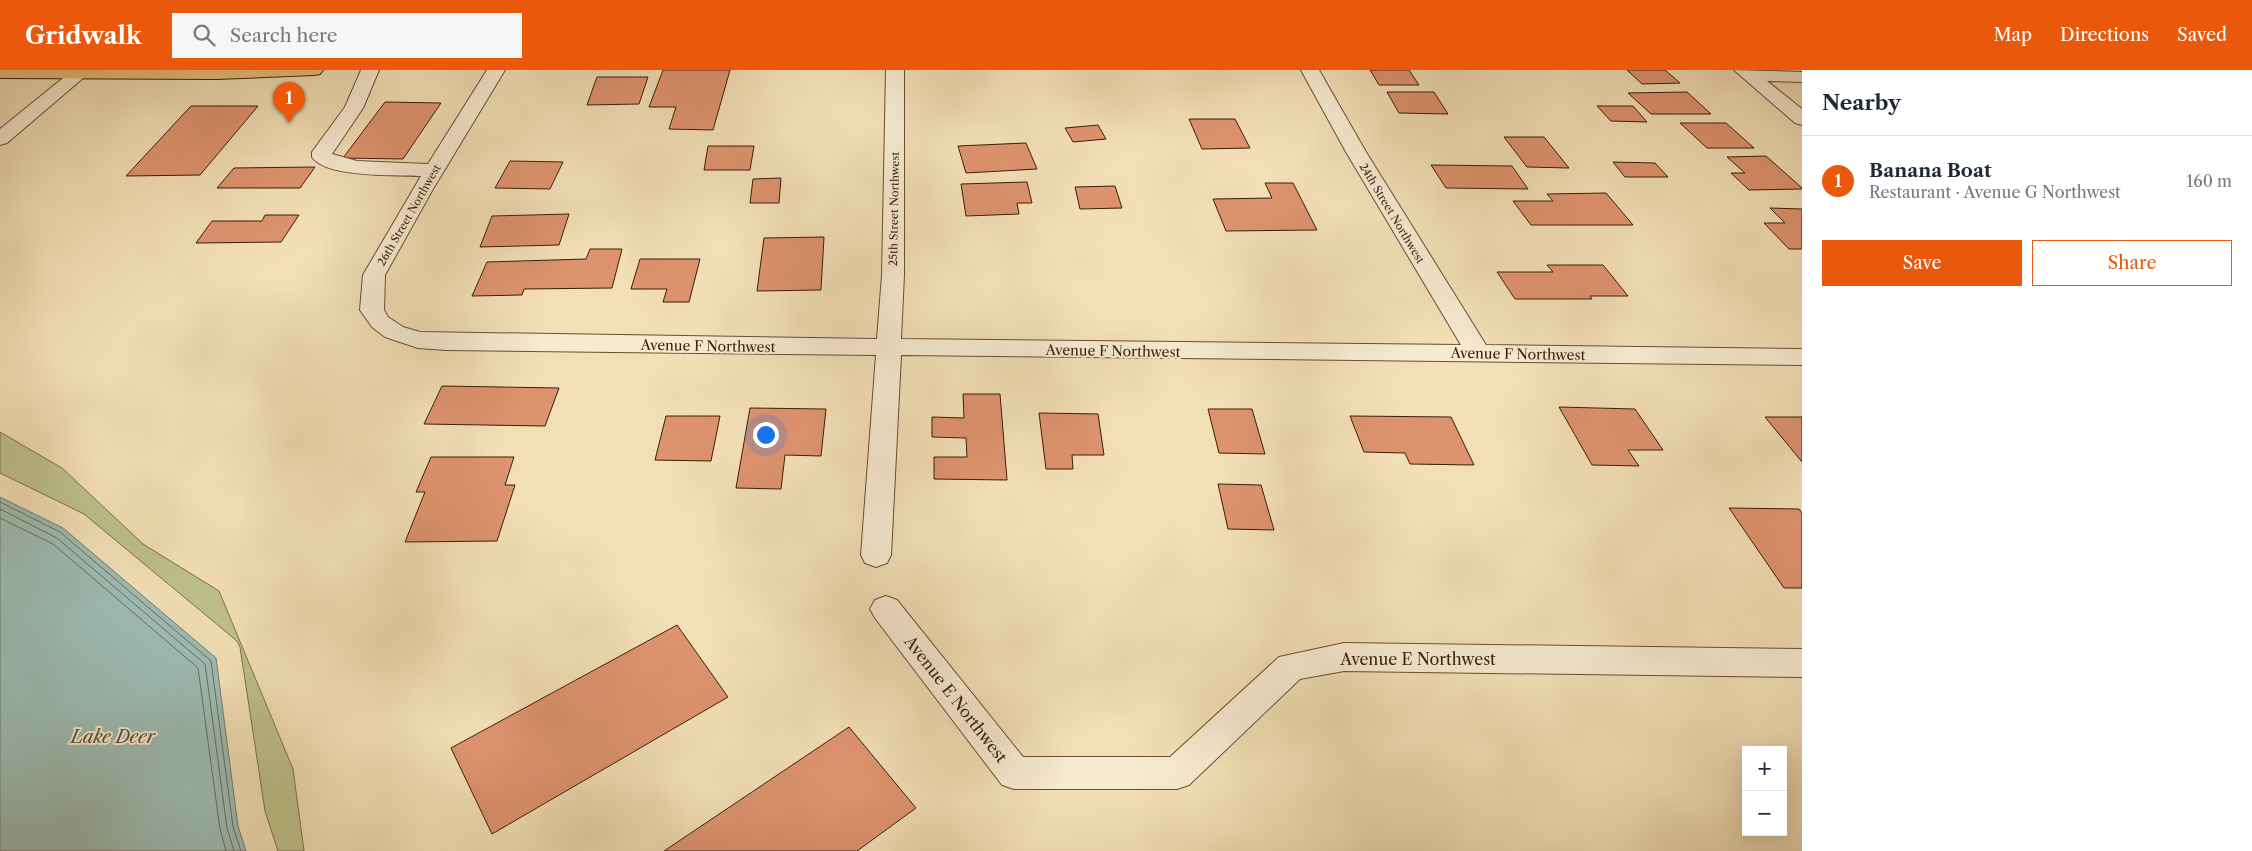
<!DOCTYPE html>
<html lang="en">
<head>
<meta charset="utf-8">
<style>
	:root { --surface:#fff; --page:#f6f6f7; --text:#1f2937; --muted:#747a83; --line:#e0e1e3; --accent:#ea580c }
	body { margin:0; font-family:"Libre Caslon Text",serif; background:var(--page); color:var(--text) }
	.controls { position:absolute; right:15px; bottom:15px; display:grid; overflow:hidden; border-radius:0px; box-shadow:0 5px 20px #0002 }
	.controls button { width:45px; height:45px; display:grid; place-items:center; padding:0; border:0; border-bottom:1px solid var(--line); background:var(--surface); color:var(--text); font:25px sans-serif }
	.you { position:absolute; left:765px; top:364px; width:18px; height:18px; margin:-12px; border:4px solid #fff; border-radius:50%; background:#1a73e8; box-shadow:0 0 0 8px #1a73e833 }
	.badge { display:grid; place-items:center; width:32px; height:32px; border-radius:50%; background:var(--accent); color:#fff; font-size:16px; font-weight:700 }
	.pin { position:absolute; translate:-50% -41px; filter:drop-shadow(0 1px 2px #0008) }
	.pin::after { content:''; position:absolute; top:26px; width:18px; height:15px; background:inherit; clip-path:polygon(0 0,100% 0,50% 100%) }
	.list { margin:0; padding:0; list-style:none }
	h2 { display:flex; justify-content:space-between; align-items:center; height:65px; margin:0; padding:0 20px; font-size:21px }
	h2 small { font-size:16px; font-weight:400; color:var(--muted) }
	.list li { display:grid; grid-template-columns:32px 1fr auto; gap:15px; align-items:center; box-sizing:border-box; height:90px; padding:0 20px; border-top:1px solid var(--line) }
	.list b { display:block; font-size:19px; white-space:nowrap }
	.list p { margin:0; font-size:16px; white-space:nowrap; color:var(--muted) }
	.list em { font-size:16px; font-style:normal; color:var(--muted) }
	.actions { display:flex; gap:10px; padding:15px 20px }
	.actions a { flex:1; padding:11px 0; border:1px solid var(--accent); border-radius:0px; text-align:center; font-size:18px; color:var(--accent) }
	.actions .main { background:var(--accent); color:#fff }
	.icon { flex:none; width:28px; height:28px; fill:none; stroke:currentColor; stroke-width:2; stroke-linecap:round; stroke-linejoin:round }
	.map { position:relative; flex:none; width:1802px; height:781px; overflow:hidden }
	header { display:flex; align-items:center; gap:30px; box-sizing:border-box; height:70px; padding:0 25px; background:var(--accent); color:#fff }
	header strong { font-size:24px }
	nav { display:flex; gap:28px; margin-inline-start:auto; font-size:18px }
	.search { width:350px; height:45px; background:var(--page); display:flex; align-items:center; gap:12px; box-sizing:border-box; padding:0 18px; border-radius:0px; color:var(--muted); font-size:19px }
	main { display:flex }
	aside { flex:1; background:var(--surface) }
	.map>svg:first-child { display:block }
</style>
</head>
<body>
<header>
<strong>Gridwalk</strong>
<div class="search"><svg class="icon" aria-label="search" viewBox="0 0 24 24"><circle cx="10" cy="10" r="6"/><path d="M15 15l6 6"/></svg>Search here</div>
<nav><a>Map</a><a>Directions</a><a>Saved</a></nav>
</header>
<main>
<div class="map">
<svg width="1802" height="781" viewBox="0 0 1802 781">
	<rect width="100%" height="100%" fill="#f3dfb6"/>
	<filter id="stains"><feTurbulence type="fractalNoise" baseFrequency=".004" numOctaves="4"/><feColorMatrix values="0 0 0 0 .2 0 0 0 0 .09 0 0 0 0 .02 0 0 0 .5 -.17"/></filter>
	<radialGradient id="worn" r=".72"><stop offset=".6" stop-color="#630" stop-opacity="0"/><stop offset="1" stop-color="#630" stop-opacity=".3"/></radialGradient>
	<polygon fill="#bec18b" stroke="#7c7049" points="0,362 62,398 143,474 219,521 293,699 304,781 278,781 265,741 240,577 237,571 84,444 0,403"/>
	<polygon fill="#9dbcb4" stroke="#757d6f" points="0,427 63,458 216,588 238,756 246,781 0,781"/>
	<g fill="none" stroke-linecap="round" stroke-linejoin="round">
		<g stroke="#6b6d5e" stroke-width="1">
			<polyline points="0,432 60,462 211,591 233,757 241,781"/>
			<polyline points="0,439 57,468 205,594 227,758 234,781"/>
			<polyline points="0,448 53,474 198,598 220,759 226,781"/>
		</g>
	</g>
	<g fill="#de936f" stroke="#391e07">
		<polygon points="663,0 730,0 713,60 669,59 676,37 649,37"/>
		<polygon points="1370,0 1409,0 1419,15 1379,15"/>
		<polygon points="1627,0 1665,0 1680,13 1642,14"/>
		<polygon points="597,7 648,7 639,34 587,35"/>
		<polygon points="1387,22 1434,22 1448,44 1399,43"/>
		<polygon points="1687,22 1711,44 1651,44 1628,23"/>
		<polygon points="385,32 441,33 403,89 343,88"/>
		<polygon points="191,36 258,36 200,105 126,106"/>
		<polygon points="1597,36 1633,36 1647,52 1611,51"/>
		<polygon points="1189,49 1235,49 1250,78 1202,79"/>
		<polygon points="1680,53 1726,53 1754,78 1707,78"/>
		<polygon points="1098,55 1106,69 1073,72 1065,58"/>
		<polygon points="1504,67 1544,67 1569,98 1527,97"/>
		<polygon points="1026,73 1037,99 966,103 958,76"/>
		<polygon points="708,76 754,76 750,100 704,100"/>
		<polygon points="1766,86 1802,118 1802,119 1749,120 1731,103 1745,103 1727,87"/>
		<polygon points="510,91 563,92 550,119 495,118"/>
		<polygon points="1613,92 1655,93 1668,107 1625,107"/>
		<polygon points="1431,95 1512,96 1528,119 1446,118"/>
		<polygon points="315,97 300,118 217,118 234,98"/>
		<polygon points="781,108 779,133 750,133 753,109"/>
		<polygon points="1027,112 1032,133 1017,133 1019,144 966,146 961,114"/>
		<polygon points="1265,113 1293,113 1317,160 1226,161 1213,129 1272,128"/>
		<polygon points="1115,116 1122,138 1080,139 1075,117"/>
		<polygon points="1606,123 1633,155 1531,155 1513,131 1553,131 1547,124"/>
		<polygon points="1770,138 1802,139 1802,179 1789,179 1764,153 1785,153"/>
		<polygon points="569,144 559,175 480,177 492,146"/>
		<polygon points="265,145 299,145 281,172 196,173 212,151 262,151"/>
		<polygon points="824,167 821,220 757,221 764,168"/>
		<polygon points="590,179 622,179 612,218 524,219 522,225 472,226 487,192 586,189"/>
		<polygon points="640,189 700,189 689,232 663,232 667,219 631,219"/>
		<polygon points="1547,195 1603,195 1628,226 1590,226 1592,229 1515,229 1497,202 1553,202"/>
		<polygon points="442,316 559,318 545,356 424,354"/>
		<polygon points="963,324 1000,324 1007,410 934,409 934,387 967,387 966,368 932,367 932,347 964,348"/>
		<polygon points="1559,337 1635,339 1663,380 1628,380 1639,396 1592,395"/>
		<polygon points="750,338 826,339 821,386 785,385 781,419 736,418"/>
		<polygon points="1208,339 1252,339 1265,384 1219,383"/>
		<polygon points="1039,343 1098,344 1104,385 1072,385 1073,399 1046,399"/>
		<polygon points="666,346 720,346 711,391 655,390"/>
		<polygon points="1350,346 1451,347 1474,395 1410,394 1405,383 1364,382"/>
		<polygon points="1765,347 1802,347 1802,392"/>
		<polygon points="431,387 514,387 505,415 515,415 497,471 405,472 425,422 416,422"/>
		<polygon points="1218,414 1261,415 1274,460 1228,459"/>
		<polygon points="1729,438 1799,439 1802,443 1802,518 1784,518"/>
		<polygon points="677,555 728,627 492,764 451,678"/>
		<polygon points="849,657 916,738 857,781 664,781"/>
	</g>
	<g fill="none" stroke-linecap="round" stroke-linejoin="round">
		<defs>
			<g id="minor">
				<polygon points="73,0 87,0 89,3 7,73 0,75 0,59"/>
				<path d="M361,0h18l-16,38 -31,46 25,7 71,3 59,-94h18l-72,119 -48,86 -1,35 4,7 15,10 17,5 457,7 5,-64 4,-205h18v205l-3,64 560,6 -115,-193 -45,-82h18l47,82 120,193 316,4v16l-901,-10 -10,200 -4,8 -11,4 -11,-4 -4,-8 15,-200 -430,-5 -28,-2 -33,-11 -13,-10 -12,-17 3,-35 58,-99c-24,-1 -95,2 -109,-19v-5l33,-45z"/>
				<polygon points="1734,0 1802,2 1802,12 1767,11 1802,39 1802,55 1795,53"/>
				<polygon points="886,526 897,530 1023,687 1170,687 1279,587 1344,573 1802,579 1802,607 1344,601 1300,609 1189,715 1177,719 1014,719 1002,715 875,548 870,539 875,530"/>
			</g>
			<polygon id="major" points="0,0 323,0 320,4 314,5 217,9 0,8"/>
		</defs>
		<use href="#minor" stroke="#684e33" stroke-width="2"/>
		<use href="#major" stroke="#391e07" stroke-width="2"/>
		<use href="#minor" fill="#f7ead0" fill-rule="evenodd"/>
		<use href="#major" fill="#eac07b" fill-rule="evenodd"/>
	</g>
	<g text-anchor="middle" stroke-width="4" stroke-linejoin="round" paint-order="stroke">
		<g font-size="11" fill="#391e07" stroke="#f7ead0">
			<text transform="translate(894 139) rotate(-89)" y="4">25th Street Northwest</text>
			<text transform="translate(1392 143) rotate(59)" y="4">24th Street Northwest</text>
			<text transform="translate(409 145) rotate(-60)" y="4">26th Street Northwest</text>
		</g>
		<g font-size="14" fill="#391e07" stroke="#f7ead0">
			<text transform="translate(708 276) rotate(1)" y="5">Avenue F Northwest</text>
			<text transform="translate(1113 281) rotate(1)" y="5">Avenue F Northwest</text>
			<text transform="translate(1518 284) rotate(1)" y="5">Avenue F Northwest</text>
		</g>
		<g font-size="16" fill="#391e07" stroke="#f7ead0">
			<text x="1418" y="595">Avenue E Northwest</text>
			<text transform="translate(956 629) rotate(52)" y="6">Avenue E Northwest</text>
		</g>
		<g font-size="18" font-style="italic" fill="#574d3b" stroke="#f7ead0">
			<text x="113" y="673">Lake Deer</text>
		</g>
	</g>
	<rect width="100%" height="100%" filter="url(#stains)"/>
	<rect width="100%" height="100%" fill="url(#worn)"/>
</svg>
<div class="controls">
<button>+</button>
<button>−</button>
</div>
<div class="you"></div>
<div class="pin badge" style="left:289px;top:53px">1</div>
</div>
<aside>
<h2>Nearby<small></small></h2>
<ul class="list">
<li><span class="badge">1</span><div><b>Banana Boat</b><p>Restaurant · Avenue G Northwest</p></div><em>160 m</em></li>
</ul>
<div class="actions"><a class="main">Save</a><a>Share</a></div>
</aside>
</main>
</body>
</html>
